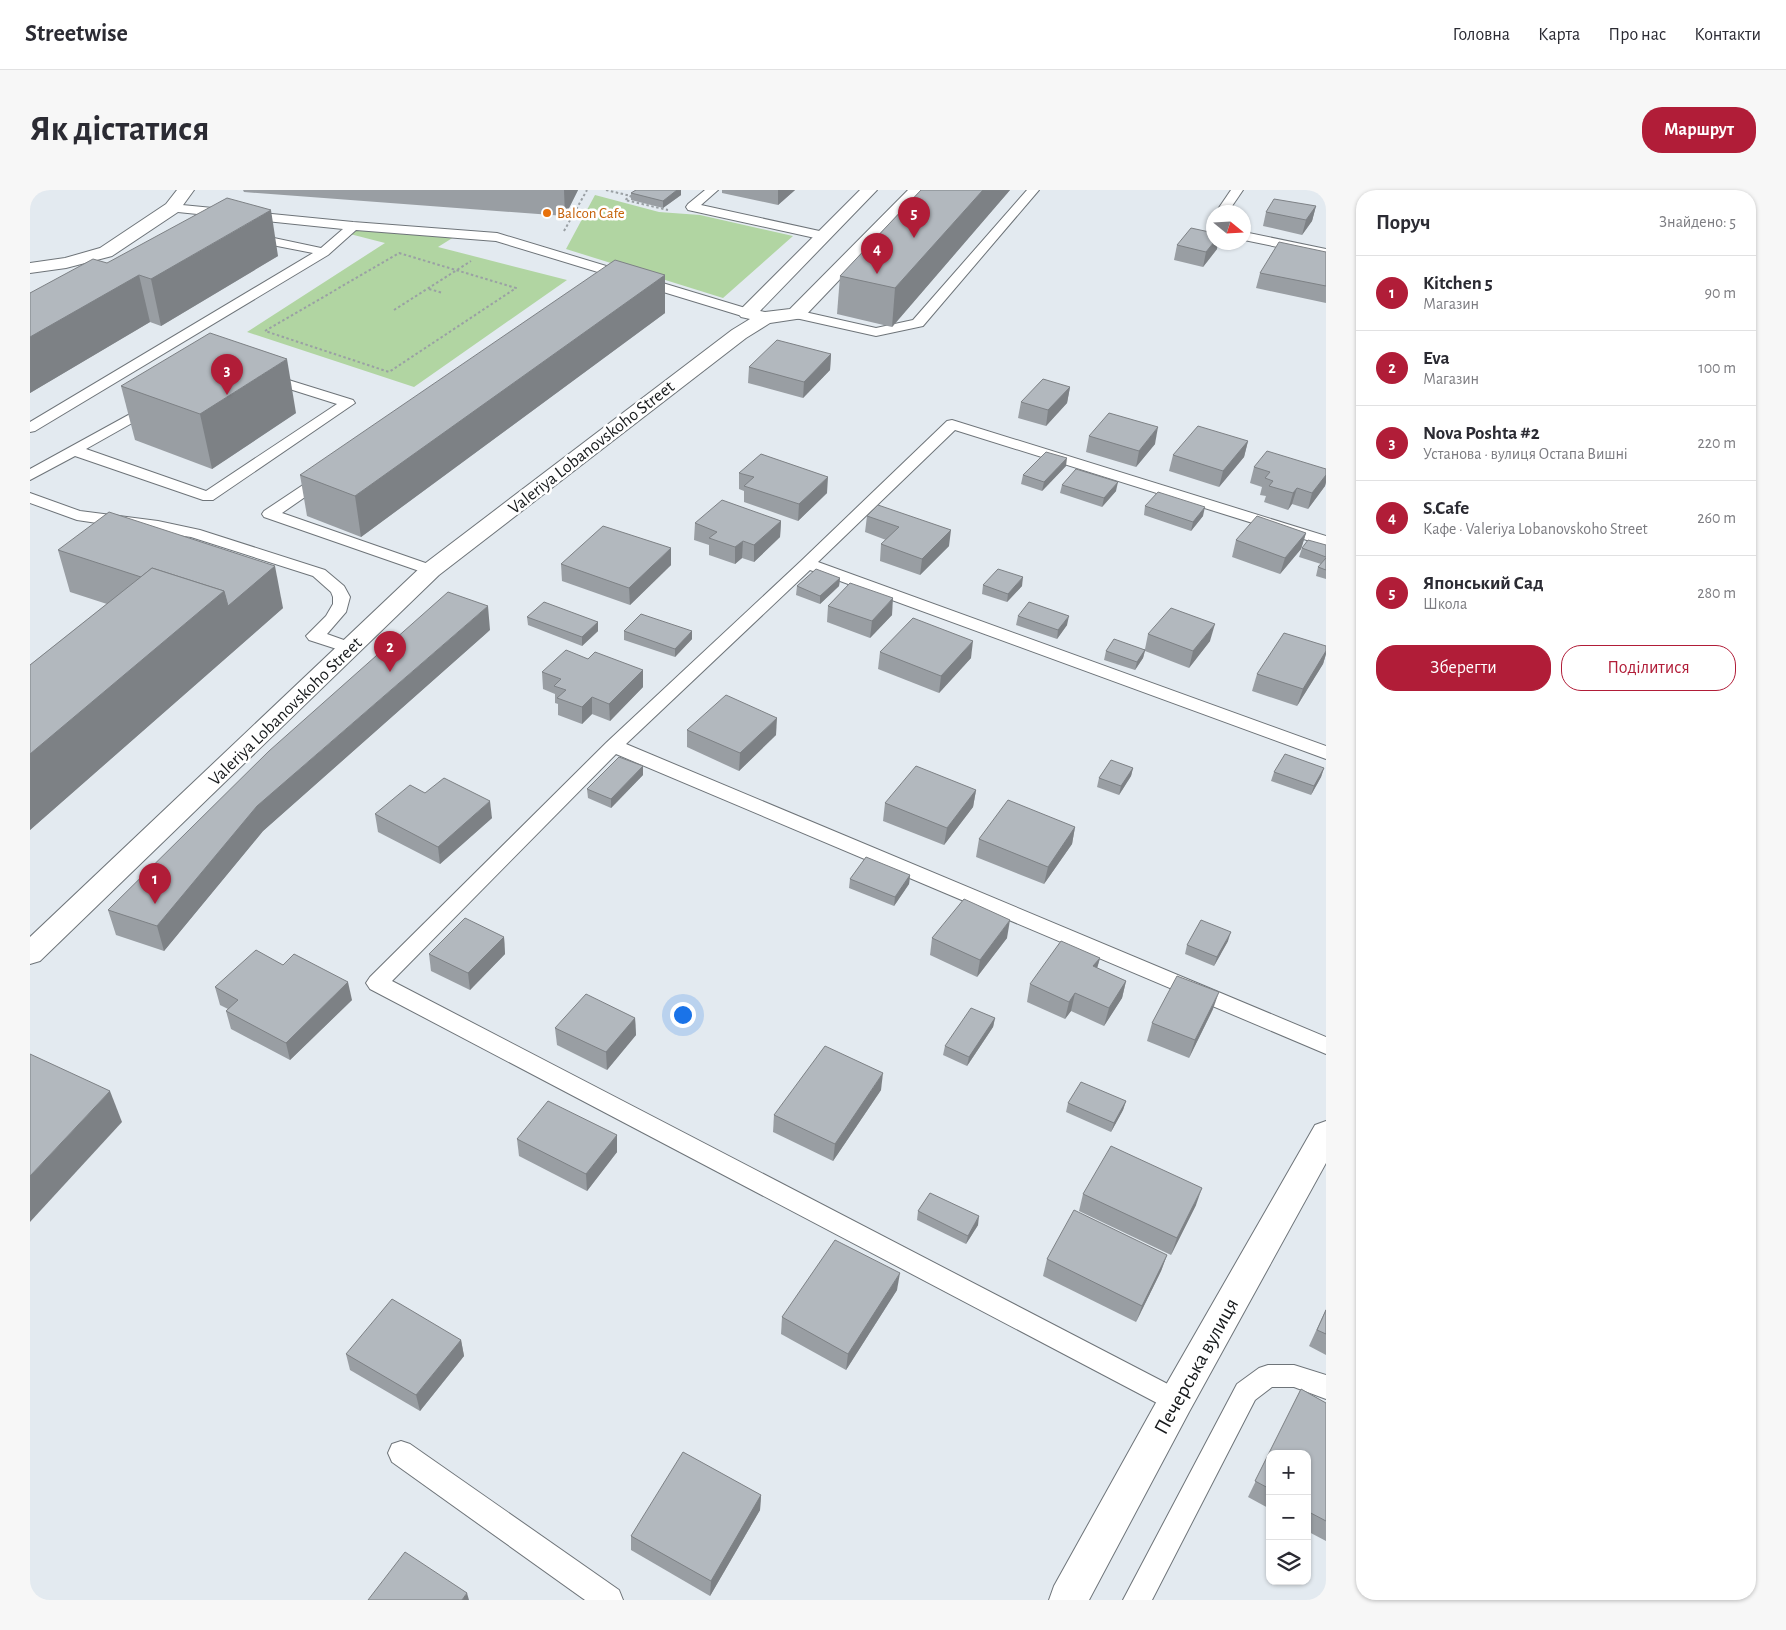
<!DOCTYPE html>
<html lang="uk">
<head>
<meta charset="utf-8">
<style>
	:root { --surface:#fff; --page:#f7f7f7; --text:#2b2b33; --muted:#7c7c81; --line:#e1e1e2; --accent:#b11d38 }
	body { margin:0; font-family:"Alegreya Sans",sans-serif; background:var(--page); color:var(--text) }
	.controls { position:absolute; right:15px; bottom:15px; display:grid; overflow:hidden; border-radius:10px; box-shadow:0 1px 4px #0004 }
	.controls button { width:45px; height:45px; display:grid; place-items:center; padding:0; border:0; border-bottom:1px solid var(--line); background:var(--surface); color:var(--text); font:25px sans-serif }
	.compass { position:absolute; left:1176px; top:15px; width:45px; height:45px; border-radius:50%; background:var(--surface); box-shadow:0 1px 4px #0004; rotate:108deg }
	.you { position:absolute; left:652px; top:824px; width:18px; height:18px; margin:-12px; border:4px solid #fff; border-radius:50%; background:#1a73e8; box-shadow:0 0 0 8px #1a73e833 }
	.badge { display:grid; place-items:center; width:32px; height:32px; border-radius:50%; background:var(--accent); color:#fff; font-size:16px; font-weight:700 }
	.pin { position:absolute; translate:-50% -41px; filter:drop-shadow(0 1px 2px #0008) }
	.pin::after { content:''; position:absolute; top:26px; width:18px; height:15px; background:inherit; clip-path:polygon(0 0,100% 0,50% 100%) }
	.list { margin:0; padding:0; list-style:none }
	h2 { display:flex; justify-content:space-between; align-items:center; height:65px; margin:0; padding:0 20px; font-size:21px }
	h2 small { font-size:16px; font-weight:400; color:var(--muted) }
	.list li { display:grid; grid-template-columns:32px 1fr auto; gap:15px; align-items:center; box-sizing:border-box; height:75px; padding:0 20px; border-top:1px solid var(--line) }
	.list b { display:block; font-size:19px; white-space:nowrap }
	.list p { margin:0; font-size:16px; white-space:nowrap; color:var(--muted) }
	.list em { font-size:16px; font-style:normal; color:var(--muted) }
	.actions { display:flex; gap:10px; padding:15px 20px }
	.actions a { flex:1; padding:11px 0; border:1px solid var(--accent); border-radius:20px; text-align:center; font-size:18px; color:var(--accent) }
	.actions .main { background:var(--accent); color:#fff }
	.icon { flex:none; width:28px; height:28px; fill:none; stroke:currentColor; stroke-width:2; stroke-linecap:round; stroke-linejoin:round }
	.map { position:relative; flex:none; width:1296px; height:1410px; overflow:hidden; border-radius:20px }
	header { display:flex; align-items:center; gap:30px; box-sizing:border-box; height:70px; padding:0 25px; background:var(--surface); border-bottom:1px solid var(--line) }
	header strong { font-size:24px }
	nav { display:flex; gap:28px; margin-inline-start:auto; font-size:18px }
	.intro { display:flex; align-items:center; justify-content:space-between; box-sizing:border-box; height:120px; padding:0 30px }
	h1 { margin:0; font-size:35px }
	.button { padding:12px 22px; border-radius:20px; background:var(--accent); color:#fff; font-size:18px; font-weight:700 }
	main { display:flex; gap:30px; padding:0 30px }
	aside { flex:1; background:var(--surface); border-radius:20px; box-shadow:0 1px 4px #0004 }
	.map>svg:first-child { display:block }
</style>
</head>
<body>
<header>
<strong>Streetwise</strong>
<nav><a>Головна</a><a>Карта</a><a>Про нас</a><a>Контакти</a></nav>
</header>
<div class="intro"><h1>Як дістатися</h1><a class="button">Маршрут</a></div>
<main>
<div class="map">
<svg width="1296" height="1410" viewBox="0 0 1296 1410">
	<rect width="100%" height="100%" fill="#e3eaf0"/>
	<g fill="#b1d5a2">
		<polygon points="565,5 629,22 670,25 763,46 693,108 536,59"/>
		<polygon points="323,36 424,47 408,57 537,90 384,197 217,142 355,53 316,43"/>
	</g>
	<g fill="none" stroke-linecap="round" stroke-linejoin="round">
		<defs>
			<g id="lane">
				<polygon points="675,0 688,0 671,15 794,42 800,46 794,50 658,20 656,17 658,14"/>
				<polygon points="997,0 1009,0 893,136 846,146 761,127 759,124 766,120 846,138 883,130"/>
				<polygon points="1201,0 1213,0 1198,22 1186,22"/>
				<polygon points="142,14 323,32 467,43 722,120 724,123 722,126 712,126 466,51 326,40 298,65 5,241 0,242 0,232 283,63 216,50 214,47 216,44 220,43 291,58 313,39 138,21 136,18"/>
				<polygon points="1184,33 1184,43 1178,39 1180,34"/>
				<polygon points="1214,42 1296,59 1296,67 1214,50"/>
				<polygon points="236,183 323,210 325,213 183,310 173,310 45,266 0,290 0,279 122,212 127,213 129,216 127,219 56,259 176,301 307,214 231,190 229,187 231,184"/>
				<polygon points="922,230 1296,346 1296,356 925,240 788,372 1296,556 1296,569 780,380 596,554 1296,847 1296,864 586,564 362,791 1155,1203 1159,1211 1155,1219 1146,1223 340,799 336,793 340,787 577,552 771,371 917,231"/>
				<polygon points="296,281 301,283 304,286 301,289 252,323 407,377 409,380 407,383 395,383 234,327 232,324 234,321 291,283"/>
				<polygon points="0,303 50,321 128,331 170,340 295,380 314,396 320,407 316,422 297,444 325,454 328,458 325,462 319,463 279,450 276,446 296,426 303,414 303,407 301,402 283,386 161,347 47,330 0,313"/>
				<polygon points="1238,1175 1264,1175 1296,1185 1296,1209 1264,1197 1242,1197 1225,1210 1122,1410 1093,1410 1207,1194 1229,1178"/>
				<polygon points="371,1251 380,1254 589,1400 593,1410 555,1410 362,1272 358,1263 362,1254"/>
			</g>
			<g id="street">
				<polygon points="147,0 164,0 148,22 82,66 36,78 0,83 0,73 35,68 70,58 136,14"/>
				<polygon points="830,0 847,0 730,121 735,122 760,119 878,0 895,0 773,128 740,133 716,148 409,385 10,771 0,774 0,747 393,375 702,140 720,129 711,127 708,123 711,119"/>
				<polygon points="1296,931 1296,973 1159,1222 1059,1410 1019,1410 1024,1396 1133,1200 1285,935"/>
			</g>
		</defs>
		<use href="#lane" stroke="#6e7479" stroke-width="2"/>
		<use href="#street" stroke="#6e7479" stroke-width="2"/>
		<g stroke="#9aa0a4" stroke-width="2" stroke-dasharray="2.5 2.5" stroke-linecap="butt">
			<polyline points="576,0 601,6"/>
			<polyline points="610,0 595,10 638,20"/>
			<polyline points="534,41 557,0"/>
			<polygon points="369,63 486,98 359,182 235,141"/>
			<polyline points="399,99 413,103"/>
			<polyline points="364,120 441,71"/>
		</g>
		<use href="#lane" fill="#fff" fill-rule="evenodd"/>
		<use href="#street" fill="#fff" fill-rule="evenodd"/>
	</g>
	<g fill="#999ea3">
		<polygon points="213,0 548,0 535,26 214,2"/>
		<polygon points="606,0 651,0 651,5 633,18 601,10 601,3"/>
		<polygon points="692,0 765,0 748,15 692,3"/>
		<polygon points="891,0 980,0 862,137 807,124 810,86"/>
		<polygon points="1286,16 1282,31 1272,45 1233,36 1236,22"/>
		<polygon points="1147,55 1187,59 1173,77 1144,70"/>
		<polygon points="1296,62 1296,113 1226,98 1230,83"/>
		<polygon points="248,66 131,136 120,132 0,203 0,103 77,73"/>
		<polygon points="635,85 635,123 331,347 277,326 270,285"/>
		<polygon points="801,164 800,180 773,208 718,193 719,177"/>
		<polygon points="91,196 266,223 182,279 105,250"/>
		<polygon points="1040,197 1037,213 1016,236 988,228 991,212"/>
		<polygon points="1059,246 1125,254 1106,277 1056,262"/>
		<polygon points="1218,251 1214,267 1189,297 1139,281 1143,265"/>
		<polygon points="1036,276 1012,301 991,294 993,285"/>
		<polygon points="1224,277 1296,279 1296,292 1295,296 1278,319 1262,314 1258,320 1234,312 1236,306 1230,305 1232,297 1220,293"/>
		<polygon points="709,283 797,303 768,331 714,312 714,301 709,299"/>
		<polygon points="1032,295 1086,301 1072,317 1030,303"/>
		<polygon points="848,315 919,356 890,385 850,371 851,354 856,350 835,342 837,326"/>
		<polygon points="1115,316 1173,326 1161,341 1114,325"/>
		<polygon points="751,331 750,347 724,372 712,368 705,374 679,365 679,355 664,350 665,333"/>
		<polygon points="1276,343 1271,359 1250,384 1202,367 1206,350"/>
		<polygon points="1296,355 1296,389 1286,386 1288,377 1291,374 1269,367 1272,358"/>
		<polygon points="28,360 253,418 0,640 0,475 77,414 40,402"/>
		<polygon points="531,374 641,375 600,415 532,391"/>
		<polygon points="810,388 809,396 790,414 766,405 767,396"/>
		<polygon points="953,395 992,396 977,412 952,404"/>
		<polygon points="798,416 862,425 840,448 797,432"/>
		<polygon points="988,426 1037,435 1027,449 986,435"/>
		<polygon points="497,427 568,432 568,441 552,456 498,435"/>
		<polygon points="460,440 233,641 134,761 86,745 78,720"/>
		<polygon points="594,441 662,449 645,467 594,450"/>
		<polygon points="1118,444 1180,451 1159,478 1115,461 1113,468 1105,480 1074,470 1076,461 1115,459"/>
		<polygon points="1296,456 1296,464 1293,474 1267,516 1222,501 1227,484"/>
		<polygon points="850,462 941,468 909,503 848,479"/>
		<polygon points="558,469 613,480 613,497 580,531 562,524 552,534 528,525 528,514 525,513 525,504 513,499 512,482"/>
		<polygon points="657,540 746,545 709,581 657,557"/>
		<polygon points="1103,578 1101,586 1089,605 1067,597 1069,588"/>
		<polygon points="1294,578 1291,587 1281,605 1241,591 1244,582"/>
		<polygon points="613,585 581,618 558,608 557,599"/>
		<polygon points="946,600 943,617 914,655 853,631 855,613"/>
		<polygon points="395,603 462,628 410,674 348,642 345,624"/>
		<polygon points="1045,637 1042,654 1014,694 946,667 949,649"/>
		<polygon points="880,685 879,694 864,716 819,698 820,689"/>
		<polygon points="474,747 475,764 440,800 401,781 399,764"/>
		<polygon points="902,748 977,748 947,787 900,765"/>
		<polygon points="1198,751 1184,776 1155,764 1157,755"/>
		<polygon points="1070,768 1067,778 1096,791 1092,808 1074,836 1041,821 1035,829 997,812 1000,794"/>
		<polygon points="185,797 322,810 260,870 201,839 196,821 198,819 190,815"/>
		<polygon points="1183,819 1159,868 1117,851 1122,833"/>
		<polygon points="605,828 606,845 577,880 527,855 525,838"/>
		<polygon points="965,828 963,837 937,876 913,865 915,856"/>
		<polygon points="851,900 803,971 743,942 744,925"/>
		<polygon points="1096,911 1093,920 1081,942 1036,922 1038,913"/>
		<polygon points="587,945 587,962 557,1001 489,966 487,949"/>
		<polygon points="1053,1004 1166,1015 1141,1065 1049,1021"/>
		<polygon points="888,1021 948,1035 936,1054 887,1030"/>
		<polygon points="1137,1065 1131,1081 1106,1132 1013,1086 1017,1069"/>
		<polygon points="867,1100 816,1180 751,1144 752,1127"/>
		<polygon points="1296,1119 1296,1165 1279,1156"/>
		<polygon points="431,1150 434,1166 390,1221 320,1180 316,1164"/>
		<polygon points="1271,1199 1296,1213 1296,1351 1277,1341 1277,1264 1240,1264 1240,1319 1218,1307"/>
		<polygon points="731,1305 730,1320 680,1406 601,1360 601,1346"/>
	</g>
	<g fill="#7d8185">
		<polygon points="534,0 548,0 535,26"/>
		<polygon points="647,0 651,0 651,5 633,18 633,11"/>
		<polygon points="748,0 765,0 748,15"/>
		<polygon points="953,0 980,0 862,137 865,98"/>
		<polygon points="1286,16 1282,31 1272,45 1276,30"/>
		<polygon points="241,20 248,66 131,136 121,89"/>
		<polygon points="1184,52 1188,52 1187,59 1173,77 1176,62"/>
		<polygon points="109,85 120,132 0,203 0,147"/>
		<polygon points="635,85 635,123 331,347 325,306"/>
		<polygon points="801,164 800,180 773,208 774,192"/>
		<polygon points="257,169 266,223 182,279 170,224"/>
		<polygon points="1040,197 1037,213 1016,236 1018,220"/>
		<polygon points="1128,237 1125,254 1106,277 1109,261"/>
		<polygon points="1218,251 1214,267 1189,297 1193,281"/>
		<polygon points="1037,268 1036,276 1012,301 1014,292"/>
		<polygon points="1296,285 1296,292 1295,296 1278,319 1282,303"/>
		<polygon points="798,287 797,303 768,331 769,314"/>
		<polygon points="1088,292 1086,301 1072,317 1074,308"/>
		<polygon points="1267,298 1262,314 1258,320 1263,303"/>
		<polygon points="1175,317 1173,326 1161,341 1163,332"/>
		<polygon points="751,331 750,347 724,372 724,355"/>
		<polygon points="921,340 919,356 890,385 892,369"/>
		<polygon points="1276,343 1271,359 1250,384 1255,368"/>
		<polygon points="713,351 712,368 705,374 705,357"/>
		<polygon points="641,358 641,375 600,415 599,398"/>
		<polygon points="245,376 253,418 0,640 0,564 194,401"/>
		<polygon points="993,387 992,396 977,412 978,404"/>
		<polygon points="810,388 809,396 790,414 790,406"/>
		<polygon points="863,408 862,425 840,448 842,431"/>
		<polygon points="458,416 460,440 233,641 134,761 127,736 227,616"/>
		<polygon points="1039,426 1037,435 1027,449 1028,440"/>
		<polygon points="568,432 568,441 552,456 552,447"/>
		<polygon points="1185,434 1180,451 1159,478 1163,461"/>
		<polygon points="662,441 662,449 645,467 645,459"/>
		<polygon points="943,451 941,468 909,503 911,486"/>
		<polygon points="1115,460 1113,468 1105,480 1107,472"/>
		<polygon points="1296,461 1296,464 1293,474 1267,516 1273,499"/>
		<polygon points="613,480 613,497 580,531 579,514"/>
		<polygon points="562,507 562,524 552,534 552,517"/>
		<polygon points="747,528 746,545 709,581 710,563"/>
		<polygon points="613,576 613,585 581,618 581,609"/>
		<polygon points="1103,578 1101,586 1089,605 1091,596"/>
		<polygon points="1294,578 1291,587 1281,605 1284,596"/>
		<polygon points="946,600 943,617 914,655 917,638"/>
		<polygon points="460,611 462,628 410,674 408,657"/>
		<polygon points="1045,637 1042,654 1014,694 1018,677"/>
		<polygon points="880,685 879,694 864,716 865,707"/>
		<polygon points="980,730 977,748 947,787 950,770"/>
		<polygon points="1201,742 1198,751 1184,776 1187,767"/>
		<polygon points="474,747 475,764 440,800 438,783"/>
		<polygon points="1070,768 1065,785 1063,776"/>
		<polygon points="1096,791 1092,808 1074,836 1079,818"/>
		<polygon points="318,792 322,810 260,870 256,853"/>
		<polygon points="1189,802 1183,819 1159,868 1165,850"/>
		<polygon points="1045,803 1041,821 1035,829 1039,812"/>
		<polygon points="605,828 606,845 577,880 576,862"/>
		<polygon points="965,828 963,837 937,876 939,867"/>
		<polygon points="853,883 851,900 803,971 805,954"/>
		<polygon points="80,901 92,932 0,1032 0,986"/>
		<polygon points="1096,911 1093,920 1081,942 1084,933"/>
		<polygon points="587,945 587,962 557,1001 556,984"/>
		<polygon points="1172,998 1166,1015 1141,1065 1147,1048"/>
		<polygon points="949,1026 948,1035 936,1054 938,1046"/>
		<polygon points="1137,1065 1131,1081 1106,1132 1112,1116"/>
		<polygon points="870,1083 867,1100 816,1180 818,1164"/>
		<polygon points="431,1150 434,1166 390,1221 386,1205"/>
		<polygon points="731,1305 730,1320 680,1406 681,1391"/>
		<polygon points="437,1403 439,1410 432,1410"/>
	</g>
	<g fill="#b2b8be" stroke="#7d8185">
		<polygon points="606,0 647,0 633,11 601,3"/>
		<polygon points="891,0 953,0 865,98 810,86"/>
		<polygon points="197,8 241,20 121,89 109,85 0,147 0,103 63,69 77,73"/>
		<polygon points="1244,9 1286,16 1276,30 1236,22"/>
		<polygon points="1161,38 1184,43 1184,52 1176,62 1147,55"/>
		<polygon points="1249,52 1296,62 1296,96 1230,83"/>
		<polygon points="585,70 635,85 325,306 270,285"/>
		<polygon points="180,143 257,169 170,224 91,196"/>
		<polygon points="747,150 801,164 774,192 719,177"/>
		<polygon points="1013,189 1040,197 1018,220 991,212"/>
		<polygon points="1079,223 1128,237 1109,261 1059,246"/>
		<polygon points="1168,236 1218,251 1193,281 1143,265"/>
		<polygon points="1237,261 1296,279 1296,285 1282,303 1267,298 1263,303 1239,296 1243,291 1235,288 1240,282 1224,277"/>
		<polygon points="1016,262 1037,268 1014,292 993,285"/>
		<polygon points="731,264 798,287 769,314 714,296 724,287 709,283"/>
		<polygon points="1046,279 1088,292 1074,308 1032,295"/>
		<polygon points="1128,302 1175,317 1163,332 1115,316"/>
		<polygon points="692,310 751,331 724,355 713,351 705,357 679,348 687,342 665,333"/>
		<polygon points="848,315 921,340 892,369 851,354 869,337 837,326"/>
		<polygon points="79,322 245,376 198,416 194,401 122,378 111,387 28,360"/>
		<polygon points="1227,326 1276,343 1255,368 1206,350"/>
		<polygon points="573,336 641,358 599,398 531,374"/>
		<polygon points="1278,350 1296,355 1296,367 1272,358"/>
		<polygon points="1296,368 1296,380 1288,377"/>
		<polygon points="122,378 194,401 0,564 0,475"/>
		<polygon points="786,379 810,388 790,406 767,396"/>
		<polygon points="968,379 993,387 978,404 953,395"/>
		<polygon points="820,393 863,408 842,431 798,416"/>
		<polygon points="418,402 458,416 227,616 127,736 78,720 239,561"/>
		<polygon points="514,412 568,432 552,447 497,427"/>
		<polygon points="999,412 1039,426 1028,440 988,426"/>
		<polygon points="1141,418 1185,434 1163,461 1118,444"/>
		<polygon points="611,424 662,441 645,459 594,441"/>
		<polygon points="883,428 943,451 911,486 850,462"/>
		<polygon points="1254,443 1296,456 1296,461 1273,499 1227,484"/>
		<polygon points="1084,449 1115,460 1107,472 1076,461"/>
		<polygon points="536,460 558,469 565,462 613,480 579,514 562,507 552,517 527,508 536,500 524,496 531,489 512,482"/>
		<polygon points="696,505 747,528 710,563 657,540"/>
		<polygon points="1255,564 1294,578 1284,596 1244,582"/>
		<polygon points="589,567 613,576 581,609 557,599"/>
		<polygon points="1081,570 1103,578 1091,596 1069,588"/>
		<polygon points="886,576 946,600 917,638 855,613"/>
		<polygon points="414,588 460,611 408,657 345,624 380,595 395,603"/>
		<polygon points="978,610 1045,637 1018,677 949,649"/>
		<polygon points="836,667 880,685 865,707 820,689"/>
		<polygon points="934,709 980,730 950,770 902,748"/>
		<polygon points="435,728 474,747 438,783 399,764"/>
		<polygon points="1171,730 1201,742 1187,767 1157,755"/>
		<polygon points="1031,751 1070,768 1063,776 1096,791 1079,818 1045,803 1039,812 1000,794"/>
		<polygon points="226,760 253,775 264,764 318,792 256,853 196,821 208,810 185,797"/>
		<polygon points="1147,786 1189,802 1165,850 1122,833"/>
		<polygon points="556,804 605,828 576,862 525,838"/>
		<polygon points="941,818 965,828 939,867 915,856"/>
		<polygon points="795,856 853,883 805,954 744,925"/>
		<polygon points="0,864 80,901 0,986"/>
		<polygon points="1051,892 1096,911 1084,933 1038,913"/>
		<polygon points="518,911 587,945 556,984 487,949"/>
		<polygon points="1081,956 1172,998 1147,1048 1053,1004"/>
		<polygon points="900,1003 949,1026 938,1046 888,1021"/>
		<polygon points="1044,1020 1137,1065 1112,1116 1017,1069"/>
		<polygon points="805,1050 870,1083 818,1164 752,1127"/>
		<polygon points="362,1109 431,1150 386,1205 316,1164"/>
		<polygon points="1296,1120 1296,1144 1287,1140"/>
		<polygon points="1271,1199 1296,1213 1296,1331 1277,1321 1277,1264 1240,1264 1240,1299 1225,1291"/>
		<polygon points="653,1262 731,1305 681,1391 601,1346"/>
		<polygon points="375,1362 437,1403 432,1410 338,1410"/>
	</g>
	<circle fill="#e8710a" stroke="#fff" stroke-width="2" cx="517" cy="23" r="5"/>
	<g text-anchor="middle" stroke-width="5" stroke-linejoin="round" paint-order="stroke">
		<g font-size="15" fill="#c56008" stroke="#fff" text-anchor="start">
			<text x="527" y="28">Balcon Cafe</text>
		</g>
		<g font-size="18" fill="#16191b" stroke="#fff">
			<text transform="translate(561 257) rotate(-38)" y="6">Valeriya Lobanovskoho Street</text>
			<text transform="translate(255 521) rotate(-44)" y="6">Valeriya Lobanovskoho Street</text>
		</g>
		<g font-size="21" fill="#16191b" stroke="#fff">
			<text transform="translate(1166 1176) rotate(-61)" y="7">Печерська вулиця</text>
		</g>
	</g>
</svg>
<div class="controls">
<button>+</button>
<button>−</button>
<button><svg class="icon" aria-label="layers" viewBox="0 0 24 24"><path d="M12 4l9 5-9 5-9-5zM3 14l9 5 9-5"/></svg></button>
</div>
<svg class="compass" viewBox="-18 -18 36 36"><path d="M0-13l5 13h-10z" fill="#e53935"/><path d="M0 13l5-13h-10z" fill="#7c7c81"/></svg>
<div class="you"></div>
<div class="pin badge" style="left:125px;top:714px">1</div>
<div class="pin badge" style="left:360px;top:482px">2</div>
<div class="pin badge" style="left:197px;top:205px">3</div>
<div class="pin badge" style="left:847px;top:84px">4</div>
<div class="pin badge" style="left:884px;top:48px">5</div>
</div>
<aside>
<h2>Поруч<small>Знайдено: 5</small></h2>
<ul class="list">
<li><span class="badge">1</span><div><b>Kitchen 5</b><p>Магазин</p></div><em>90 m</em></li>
<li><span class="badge">2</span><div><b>Eva</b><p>Магазин</p></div><em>100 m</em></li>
<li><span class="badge">3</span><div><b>Nova Poshta #2</b><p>Установа · вулиця Остапа Вишні</p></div><em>220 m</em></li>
<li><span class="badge">4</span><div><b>S.Cafe</b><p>Кафе · Valeriya Lobanovskoho Street</p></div><em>260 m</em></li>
<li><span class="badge">5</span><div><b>Японський Сад</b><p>Школа</p></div><em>280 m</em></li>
</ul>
<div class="actions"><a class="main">Зберегти</a><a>Поділитися</a></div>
</aside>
</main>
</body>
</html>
